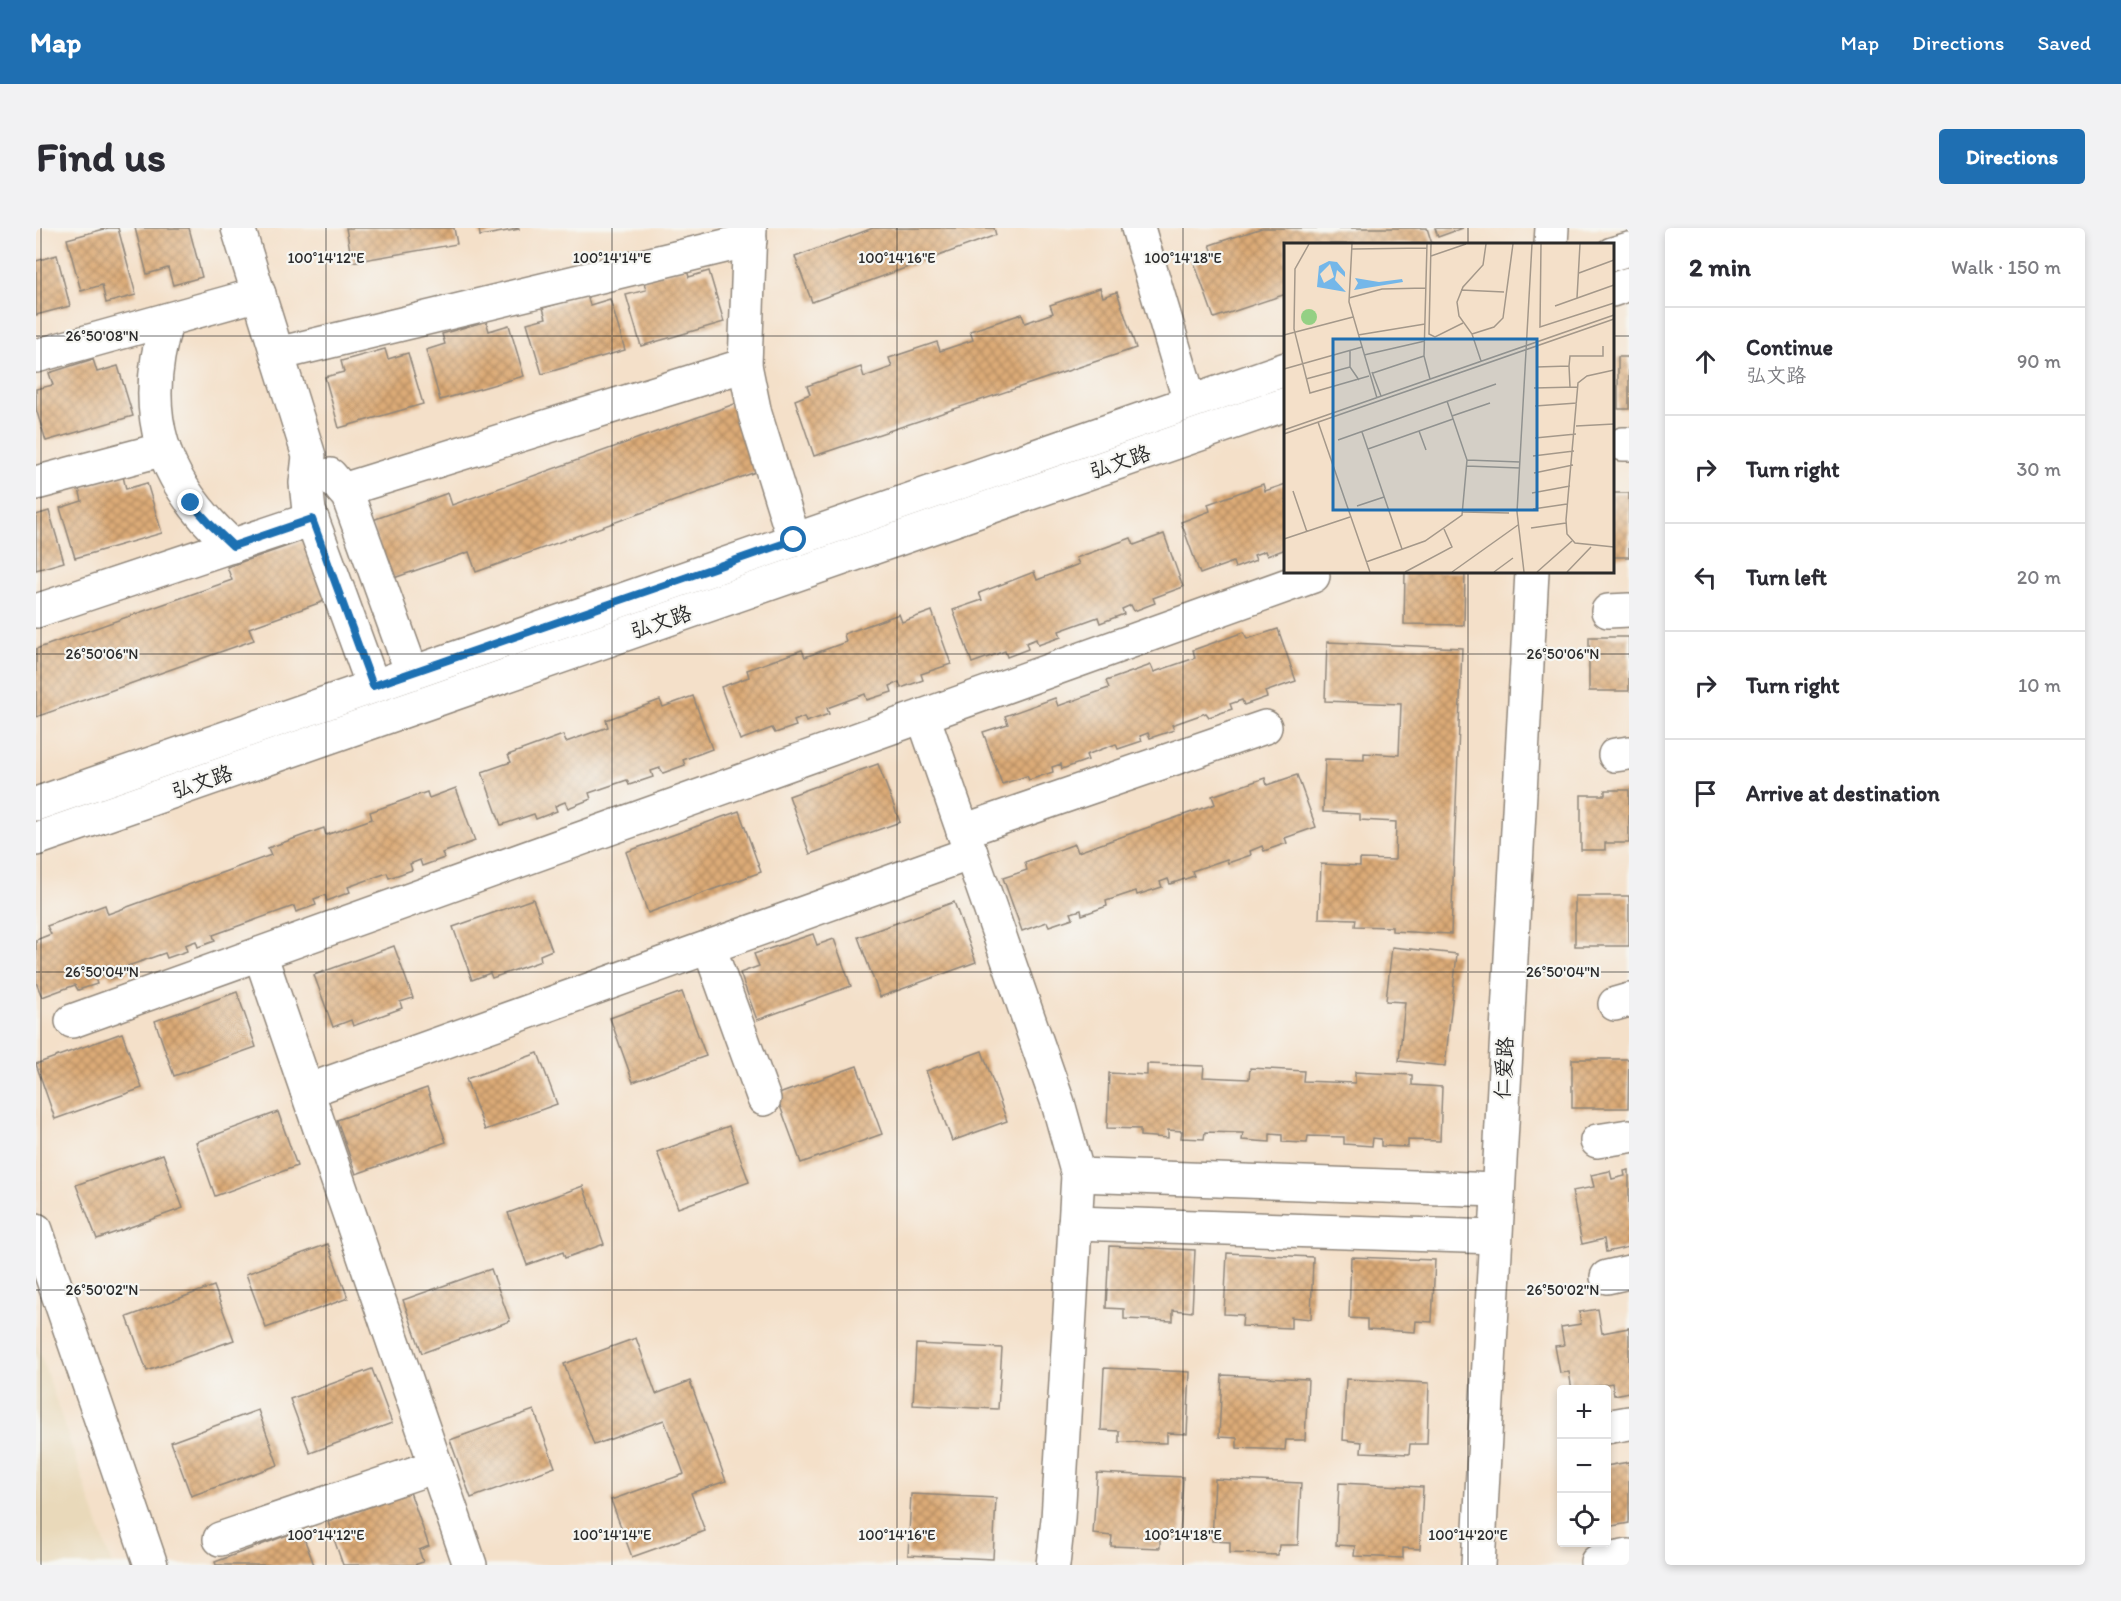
<!DOCTYPE html>
<html lang="en">
<head>
<meta charset="utf-8">
<style>
	:root { --surface:#fff; --page:#f2f2f3; --text:#2b2b33; --muted:#7c7c81; --line:#e1e1e2; --accent:#1f6fb2 }
	body { margin:0; font-family:Itim,"LXGW WenKai TC",sans-serif; background:var(--page); color:var(--text) }
	.controls { position:absolute; right:18px; bottom:18px; display:grid; overflow:hidden; border-radius:6px; box-shadow:0 3px 9px #0003 }
	.controls button { width:54px; height:54px; display:grid; place-items:center; padding:0; border:0; border-bottom:2px solid var(--line); background:var(--surface); color:var(--text); font:30px sans-serif }
	.stop { position:absolute; width:18px; height:18px; margin:-14px; border:4px solid #1f6fb2; border-radius:50%; background:#fff }
	.stop.end { background:#1f6fb2; border-color:#fff; box-shadow:0 2px 6px #0008 }
	.list { margin:0; padding:0; list-style:none }
	h2 { display:flex; justify-content:space-between; align-items:center; height:78px; margin:0; padding:0 24px; font-size:26px }
	h2 small { font-size:20px; font-weight:400; color:var(--muted) }
	.list li { display:grid; grid-template-columns:39px 1fr auto; gap:18px; align-items:center; box-sizing:border-box; height:108px; padding:0 24px; border-top:2px solid var(--line) }
	.list b { display:block; font-size:22px; white-space:nowrap }
	.list p { margin:0; font-size:20px; white-space:nowrap; color:var(--muted) }
	.list em { font-size:20px; font-style:normal; color:var(--muted) }
	.icon { flex:none; width:33px; height:33px; fill:none; stroke:currentColor; stroke-width:2; stroke-linecap:round; stroke-linejoin:round }
	.map { position:relative; flex:none; width:1593px; height:1337px; overflow:hidden; border-radius:6px }
	header { display:flex; align-items:center; gap:36px; box-sizing:border-box; height:84px; padding:0 30px; background:var(--accent); color:#fff }
	header strong { font-size:28px }
	nav { display:flex; gap:33px; margin-inline-start:auto; font-size:21px }
	.intro { display:flex; align-items:center; justify-content:space-between; box-sizing:border-box; height:144px; padding:0 36px }
	h1 { margin:0; font-size:42px }
	.button { padding:15px 27px; border-radius:6px; background:var(--accent); color:#fff; font-size:21px; font-weight:700 }
	main { display:flex; gap:36px; padding:0 36px }
	aside { flex:1; background:var(--surface); border-radius:6px; box-shadow:0 3px 9px #0003 }
	.map>svg:first-child { display:block }
</style>
</head>
<body>
<header>
<strong>Map</strong>
<nav><a>Map</a><a>Directions</a><a>Saved</a></nav>
</header>
<div class="intro"><h1>Find us</h1><a class="button">Directions</a></div>
<main>
<div class="map">
<svg width="1593" height="1337" viewBox="0 0 1593 1337">
	<defs>
		<pattern id="building-cross-hatch" width="8" height="8" patternUnits="userSpaceOnUse" patternTransform="scale(1.5)"><rect width="8" height="8" fill="#dcab77"/><path d="M0 0l8 8M0 8l8-8" fill="none" stroke="#b38b62"/></pattern>
	</defs>
	<rect width="100%" height="100%" fill="#f6f6f2"/>
	<filter id="ink" filterUnits="userSpaceOnUse"><feTurbulence type="fractalNoise" baseFrequency=".0167" numOctaves="2"/><feDisplacementMap in="SourceGraphic" scale="12" xChannelSelector="R" yChannelSelector="G"/><feConvolveMatrix kernelMatrix="1 2 1 2 8 2 1 2 1" color-interpolation-filters="sRGB"/></filter>
	<filter id="wash" filterUnits="userSpaceOnUse"><feTurbulence type="fractalNoise" baseFrequency=".008" numOctaves="4" result="noise"/><feDisplacementMap in="SourceGraphic" scale="24" xChannelSelector="R" yChannelSelector="G"/><feGaussianBlur stdDeviation="1.35" result="paint"/><feColorMatrix in="noise" values="0 0 0 0 0 0 0 0 0 0 0 0 0 0 0 0 0 1.4 0 .05"/><feComposite in="paint" operator="in"/></filter>
	<g filter="url(#wash)">
		<rect width="100%" height="100%" fill="#f4e0c9"/>
		<polygon fill="#e9d9ba" points="0,1114 76,1337 0,1337"/>
		<g id="blocks">
			<g fill="url(#building-cross-hatch)">
				<polygon points="72,0 82,0 100,67 70,75 66,57 45,63 31,11"/>
				<polygon points="99,0 153,0 166,49 137,57 132,40 111,46"/>
				<polygon points="310,0 418,0 421,16 316,34"/>
				<polygon points="443,0 483,0 483,1 444,8"/>
				<polygon points="837,0 958,0 960,7 776,74 759,29"/>
				<polygon points="1226,0 1391,0 1396,16 1250,16 1250,66 1178,90 1158,34 1178,27 1174,17"/>
				<polygon points="1399,0 1427,0 1402,9"/>
				<polygon points="21,27 34,78 0,87 0,33"/>
				<polygon points="650,39 653,49 673,43 688,94 605,118 590,67 610,62 607,51"/>
				<polygon points="1064,60 1067,69 1081,64 1100,120 778,228 759,172 774,166 771,158 825,139 828,149 856,139 853,130 901,114 904,123 937,112 934,103 986,86 989,95 1017,85 1014,77"/>
				<polygon points="551,67 554,77 574,71 589,122 506,146 491,95 510,90 507,80"/>
				<polygon points="450,93 453,103 473,97 488,148 404,172 390,122 409,116 406,106"/>
				<polygon points="349,121 352,131 372,125 387,176 303,200 289,149 308,144 305,133"/>
				<rect x="1582" y="129" width="11" height="52"/>
				<polygon points="57,131 61,144 82,138 97,188 10,213 0,181 0,161 17,157 13,145"/>
				<polygon points="704,174 728,241 440,344 433,324 355,351 334,293 412,265 416,277"/>
				<polygon points="87,248 90,261 111,255 126,305 39,330 24,280 46,273 43,261"/>
				<polygon points="1227,256 1229,263 1250,256 1250,321 1231,328 1229,323 1218,327 1220,332 1199,340 1197,334 1164,346 1145,294 1174,283 1172,276"/>
				<rect x="1576" y="265" width="17" height="64"/>
				<polygon points="13,283 28,334 0,342 0,287"/>
				<polygon points="1128,306 1147,359 1117,370 1119,375 1098,383 1095,377 1086,381 1088,386 1064,395 1062,389 1023,403 1025,409 1002,417 1000,411 990,415 992,421 971,429 969,423 936,435 917,382 946,372 943,365 998,344 1001,352 1043,336 1040,330 1095,310 1098,317"/>
				<polygon points="272,311 294,371 213,400 218,412 0,489 0,421 196,352 191,339"/>
				<polygon points="1369,344 1429,344 1428,397 1368,396"/>
				<polygon points="896,383 915,436 885,446 887,452 865,460 863,454 854,458 856,464 831,472 829,466 791,480 793,486 770,494 768,489 758,493 760,498 739,505 736,500 704,512 685,459 713,449 711,442 766,422 769,429 810,414 808,406 863,386 866,394"/>
				<polygon points="1242,401 1260,453 1229,464 1231,469 1208,477 1206,472 1194,476 1196,481 1173,489 1170,485 1136,497 1138,502 1114,510 1112,505 1104,508 1106,513 1082,521 1080,516 1050,527 1052,532 1026,541 1025,536 1016,539 1017,544 993,552 991,548 966,556 947,504 972,496 969,488 1019,470 1022,478 1073,460 1070,453 1115,437 1118,444 1159,430 1157,422 1208,404 1211,411"/>
				<rect x="1553" y="409" width="40" height="54"/>
				<polygon points="1291,414 1426,420 1415,706 1356,703 1356,699 1319,698 1320,691 1283,690 1285,636 1324,638 1324,631 1359,632 1360,594 1324,592 1324,586 1287,584 1289,531 1328,532 1328,525 1363,527 1365,476 1289,473"/>
				<polygon points="657,468 676,521 647,532 649,537 627,545 624,540 615,543 617,549 593,557 591,552 553,565 555,571 532,580 529,574 519,578 521,583 500,591 498,586 465,597 446,544 475,534 472,527 527,507 530,514 572,499 570,492 624,472 627,479"/>
				<polygon points="842,536 864,594 774,626 753,568"/>
				<polygon points="1261,547 1280,599 1249,610 1251,615 1228,623 1226,618 1214,623 1215,627 1192,635 1191,631 1156,643 1158,648 1134,656 1132,651 1124,654 1126,659 1101,667 1100,663 1070,673 1071,678 1046,687 1045,682 1035,685 1037,690 1013,698 1011,694 986,703 967,650 991,642 989,634 1039,616 1042,624 1179,576 1176,568 1229,550 1231,557"/>
				<polygon points="420,560 439,613 406,625 408,630 386,638 384,632 374,636 376,642 353,650 351,645 312,659 314,664 291,673 289,667 278,671 280,677 260,684 258,678 177,707 179,713 162,719 160,713 149,717 151,723 131,730 129,725 92,738 94,744 74,751 72,745 59,750 61,756 42,762 39,757 6,769 0,754 0,712 15,706 11,698 69,677 72,686 235,627 232,620 288,600 290,607 336,591 334,584 391,564 393,570"/>
				<polygon points="1569,562 1593,562 1593,615 1569,615 1569,622 1545,622 1545,567 1569,567"/>
				<polygon points="703,583 725,644 612,685 590,624"/>
				<rect x="1539" y="668" width="54" height="50"/>
				<polygon points="497,671 516,722 504,727 505,733 456,750 454,745 436,752 417,699"/>
				<polygon points="918,674 940,734 844,769 822,709"/>
				<polygon points="777,706 781,717 798,711 815,758 721,792 704,745 723,738 718,726"/>
				<polygon points="358,718 377,770 364,774 366,780 317,798 315,792 297,799 278,747"/>
				<polygon points="1356,719 1421,726 1409,838 1363,833 1369,774 1350,773"/>
				<polygon points="201,764 220,819 138,848 119,793"/>
				<polygon points="646,764 670,828 597,854 574,790"/>
				<polygon points="86,805 106,860 19,891 0,836"/>
				<polygon points="946,823 971,893 916,913 890,843"/>
				<polygon points="502,825 521,876 449,902 430,851"/>
				<polygon points="1536,831 1593,831 1592,880 1536,880"/>
				<polygon points="1111,836 1168,838 1167,849 1213,851 1214,840 1268,843 1267,853 1319,855 1319,844 1376,847 1376,857 1406,859 1404,913 1372,912 1372,919 1345,918 1345,911 1337,910 1336,918 1308,916 1308,909 1272,908 1271,915 1246,914 1246,907 1234,906 1234,914 1206,912 1207,905 1169,904 1168,911 1145,910 1146,903 1132,902 1132,910 1104,908 1104,901 1071,900 1073,845 1111,847"/>
				<polygon points="821,838 846,906 765,935 740,867"/>
				<polygon points="391,860 410,914 320,946 301,892"/>
				<polygon points="242,884 261,938 179,968 160,914"/>
				<polygon points="693,898 713,954 642,980 621,924"/>
				<polygon points="127,926 147,980 61,1011 40,957"/>
				<polygon points="1593,942 1593,1019 1570,1024 1568,1011 1546,1016 1536,963 1558,959 1555,947 1574,943 1576,951 1589,948 1588,943"/>
				<polygon points="547,958 568,1016 529,1030 527,1024 491,1037 472,985"/>
				<polygon points="292,1016 312,1070 230,1100 210,1046"/>
				<polygon points="1073,1018 1159,1022 1156,1084 1137,1082 1137,1093 1088,1091 1088,1081 1070,1080"/>
				<polygon points="1191,1025 1277,1029 1275,1091 1255,1089 1255,1100 1206,1098 1207,1087 1188,1086"/>
				<polygon points="1315,1029 1399,1032 1396,1094 1380,1093 1379,1104 1331,1101 1331,1091 1313,1090"/>
				<polygon points="455,1041 474,1093 386,1125 367,1072"/>
				<polygon points="178,1058 198,1112 111,1143 91,1089"/>
				<polygon points="1562,1081 1566,1105 1593,1100 1593,1164 1578,1167 1576,1155 1536,1162 1533,1144 1524,1145 1519,1118 1528,1117 1525,1099 1545,1096 1543,1084"/>
				<polygon points="600,1110 620,1166 654,1153 690,1253 655,1265 669,1303 596,1329 575,1272 648,1246 628,1192 558,1217 528,1136"/>
				<polygon points="880,1116 966,1120 962,1181 877,1177"/>
				<polygon points="1068,1140 1154,1144 1151,1206 1131,1205 1131,1215 1083,1214 1083,1203 1065,1202"/>
				<polygon points="336,1141 356,1195 274,1225 254,1171"/>
				<polygon points="1186,1147 1272,1151 1269,1212 1250,1212 1249,1222 1201,1220 1201,1210 1183,1209"/>
				<polygon points="1310,1151 1393,1155 1391,1216 1374,1216 1373,1226 1325,1224 1326,1214 1307,1212"/>
				<polygon points="222,1182 242,1237 155,1268 135,1214"/>
				<polygon points="498,1182 519,1239 435,1270 414,1212"/>
				<polygon points="1593,1234 1593,1295 1570,1299 1570,1238"/>
				<polygon points="1061,1245 1147,1249 1144,1310 1124,1310 1124,1320 1075,1318 1076,1308 1057,1306"/>
				<polygon points="1179,1251 1265,1255 1262,1317 1243,1317 1242,1327 1194,1325 1194,1314 1176,1313"/>
				<polygon points="1303,1255 1387,1259 1384,1321 1367,1320 1367,1330 1318,1328 1319,1318 1300,1317"/>
				<polygon points="374,1264 393,1318 383,1322 387,1334 378,1337 307,1337 292,1294"/>
				<polygon points="875,1266 960,1270 957,1331 872,1327"/>
				<polygon points="265,1302 278,1337 180,1337 179,1334"/>
			</g>
		</g>
	</g>
	<g filter="url(#ink)">
		<use href="#blocks" fill-opacity="0" stroke="#90867a" stroke-width="1.5"/>
		<g fill="none" stroke-linecap="round" stroke-linejoin="round">
			<defs>
				<g id="minor">
					<polyline points="202,0 273,228 270,255 273,283 337,458"/>
					<polyline points="714,0 709,137 719,186 758,312"/>
					<polyline points="1102,0 1154,174"/>
					<polyline points="1515,16 1516,0"/>
					<polyline points="1576,26 1593,21"/>
					<polyline points="1576,62 1593,56"/>
					<path d="M131,92c-29,93 -6,162 66,226"/>
					<polyline points="241,126 714,12"/>
					<polyline points="0,128 223,66"/>
					<polyline points="1587,216 1593,216"/>
					<polyline points="294,247 312,268 376,445"/>
					<polyline points="0,255 128,221"/>
					<polyline points="307,262 709,137"/>
					<polyline points="0,383 276,291"/>
					<polyline points="1572,383 1593,382"/>
					<polyline points="887,488 1022,875 1042,947 1022,1291 1017,1337"/>
					<polyline points="1579,527 1593,525"/>
					<polyline points="0,576 1250,141"/>
					<polyline points="927,603 1229,499"/>
					<polyline points="0,611 1250,176"/>
					<polyline points="673,719 728,871"/>
					<polyline points="224,726 434,1337"/>
					<polyline points="1579,776 1593,772"/>
					<polyline points="36,793 1277,348"/>
					<polyline points="271,863 935,625"/>
					<polyline points="1561,913 1593,908"/>
					<polyline points="1042,947 1461,962"/>
					<polyline points="1039,995 1459,1009"/>
					<polyline points="0,1002 115,1337"/>
					<polyline points="1571,1049 1593,1044"/>
					<polyline points="1570,1199 1593,1195"/>
					<polyline points="184,1311 400,1238"/>
					<polyline points="1561,1334 1593,1328"/>
					<polyline points="1442,1337 1496,344"/>
				</g>
			</defs>
			<use href="#minor" stroke="#90867a" stroke-width="36"/>
			<use href="#minor" stroke="#fff" stroke-width="33"/>
		</g>
	</g>
	<g fill="none" stroke-linecap="round" stroke-linejoin="round" filter="url(#ink)">
		<polyline stroke="#1f6fb2" stroke-width="8" points="155,275 175,297 197,318 276,291 337,458 758,312"/>
	</g>
	<path fill="none" stroke="#2b2b2b" stroke-width="1.5" stroke-opacity="0.45" d="M5,0v1337M290,0v1337M576,0v1337M861,0v1337M1147,0v1337M1432,0v16M0,108h1250M1576,108h17M1432,344v993M0,426h1593M0,744h1593M0,1062h1593"/>
	<g text-anchor="middle" stroke-width="4.5" stroke-linejoin="round" paint-order="stroke">
		<g font-size="21" fill="#2b2b2b" stroke="#f6f6f2">
			<text transform="translate(1084 234) rotate(-19)" y="7">弘文路</text>
			<text transform="translate(625 394) rotate(-19)" y="7">弘文路</text>
			<text transform="translate(166 554) rotate(-19)" y="7">弘文路</text>
			<text transform="translate(1468 840) rotate(-87)" y="7">仁爱路</text>
		</g>
	</g>
	<g transform="translate(1248 15)">
		<rect width="330" height="330" fill="#f4e0c9"/>
		<path d="M17 74a8 8 0 1 1 16 0a8 8 0 1 1-16 0Z" fill="#94d084"/>
		<path d="M45,18l8,1 8,10v5l-8,-7 -2,10 11,12 -29,-5 2,-21zM46,21l4,13 -10,6 -4,-9zM71,35l24,4 23,-3 1,3 -49,8 4,-7z" fill="#74b7e9" fill-rule="evenodd"/>
		<path fill="none" stroke="#a4988a" stroke-width="1.5" d="M25,1l-14,25 -1,60 16,64 59,-17M68,1l-3,58 28,96M143,1l-3,112 6,23M147,1l-2,90 6,3 28,-14M257,1l-1,83 74,-24M68,6l75,-1M147,13l35,-12M295,30l35,-13M177,47l43,2M65,55l33,-9 44,-1M293,55l3,-54M271,63l59,-21M188,91l22,-7 9,-9 10,-74M0,92l69,-18M74,92l67,-11M66,108v16l9,13M80,112l61,-14M197,118l-9,-27 -13,-18 -2,-14 6,-15 20,-22 3,-21M285,123l1,-10h33v-10M252,124l33,-1 1,21M0,126l78,-22M330,127l-27,6 -9,7 -12,137 1,14 8,9 39,4M88,129l9,24M89,130l51,-17M22,136l44,-12M250,145l43,-1M251,163l42,-3M168,173l38,-13M34,179l52,150M292,183l38,-2M0,187l330,-115M135,188l7,19M78,189l40,117M0,191l330,-115M251,195l41,-4M54,197l158,-56M84,206l85,-30M249,213l41,-5M183,217l53,2M182,223l54,2M250,230l39,-8M9,248l14,41M248,250l38,-7M73,263l27,-9M249,266l34,-5M179,269l46,1M247,285l35,-5M0,296l66,-22M82,319l59,-21 37,-26 5,-55 -20,-59M121,329l47,-25 -8,-18M168,329l66,-47M210,329l19,-14M240,329l-7,-60 15,-268M253,329l35,-31M283,329l24,-25"/>
		<path fill="#1f6fb2" fill-opacity="0.15" stroke="#1f6fb2" stroke-width="3" d="M49,96h204v171h-204z"/>
		<rect width="330" height="330" fill="none" stroke="#2b2b2b" stroke-width="3"/>
	</g>
	<g font-size="15" text-anchor="middle" fill="#2b2b2b" stroke="#f6f6f2" stroke-width="4.5" stroke-linejoin="round" paint-order="stroke">
		<text x="290" y="35">100°14'12"E</text>
		<text x="576" y="35">100°14'14"E</text>
		<text x="861" y="35">100°14'16"E</text>
		<text x="1147" y="35">100°14'18"E</text>
		<text x="66" y="113">26°50'08"N</text>
		<text x="66" y="431">26°50'06"N</text>
		<text x="1527" y="431">26°50'06"N</text>
		<text x="66" y="749">26°50'04"N</text>
		<text x="1527" y="749">26°50'04"N</text>
		<text x="66" y="1067">26°50'02"N</text>
		<text x="1527" y="1067">26°50'02"N</text>
		<text x="290" y="1312">100°14'12"E</text>
		<text x="576" y="1312">100°14'14"E</text>
		<text x="861" y="1312">100°14'16"E</text>
		<text x="1147" y="1312">100°14'18"E</text>
		<text x="1432" y="1312">100°14'20"E</text>
	</g>
</svg>
<div class="controls">
<button>+</button>
<button>−</button>
<button><svg class="icon" aria-label="locate" viewBox="0 0 24 24"><circle cx="12" cy="12" r="6"/><path d="M12 2v4M12 18v4M2 12h4M18 12h4"/></svg></button>
</div>
<div class="stop" style="left:758px;top:312px"></div>
<div class="stop end" style="left:155px;top:275px"></div>
</div>
<aside>
<h2>2 min<small>Walk · 150 m</small></h2>
<ul class="list">
<li><svg class="icon" aria-label="ahead" viewBox="0 0 24 24"><path d="M12 20V5M6 11l6-6 6 6"/></svg><div><b>Continue</b><p>弘文路</p></div><em>90 m</em></li>
<li><svg class="icon" aria-label="right" viewBox="0 0 24 24"><path d="M7 20v-9h11M14 6l5 5-5 5"/></svg><div><b>Turn right</b></div><em>30 m</em></li>
<li><svg class="icon" aria-label="left" viewBox="0 0 24 24"><path d="M17 20v-9H6M10 6l-5 5 5 5"/></svg><div><b>Turn left</b></div><em>20 m</em></li>
<li><svg class="icon" aria-label="right" viewBox="0 0 24 24"><path d="M7 20v-9h11M14 6l5 5-5 5"/></svg><div><b>Turn right</b></div><em>10 m</em></li>
<li><svg class="icon" aria-label="arrive" viewBox="0 0 24 24"><path d="M6 21V4h12l-3 4 3 4H6"/></svg><div><b>Arrive at destination</b></div></li>
</ul>
</aside>
</main>
</body>
</html>
